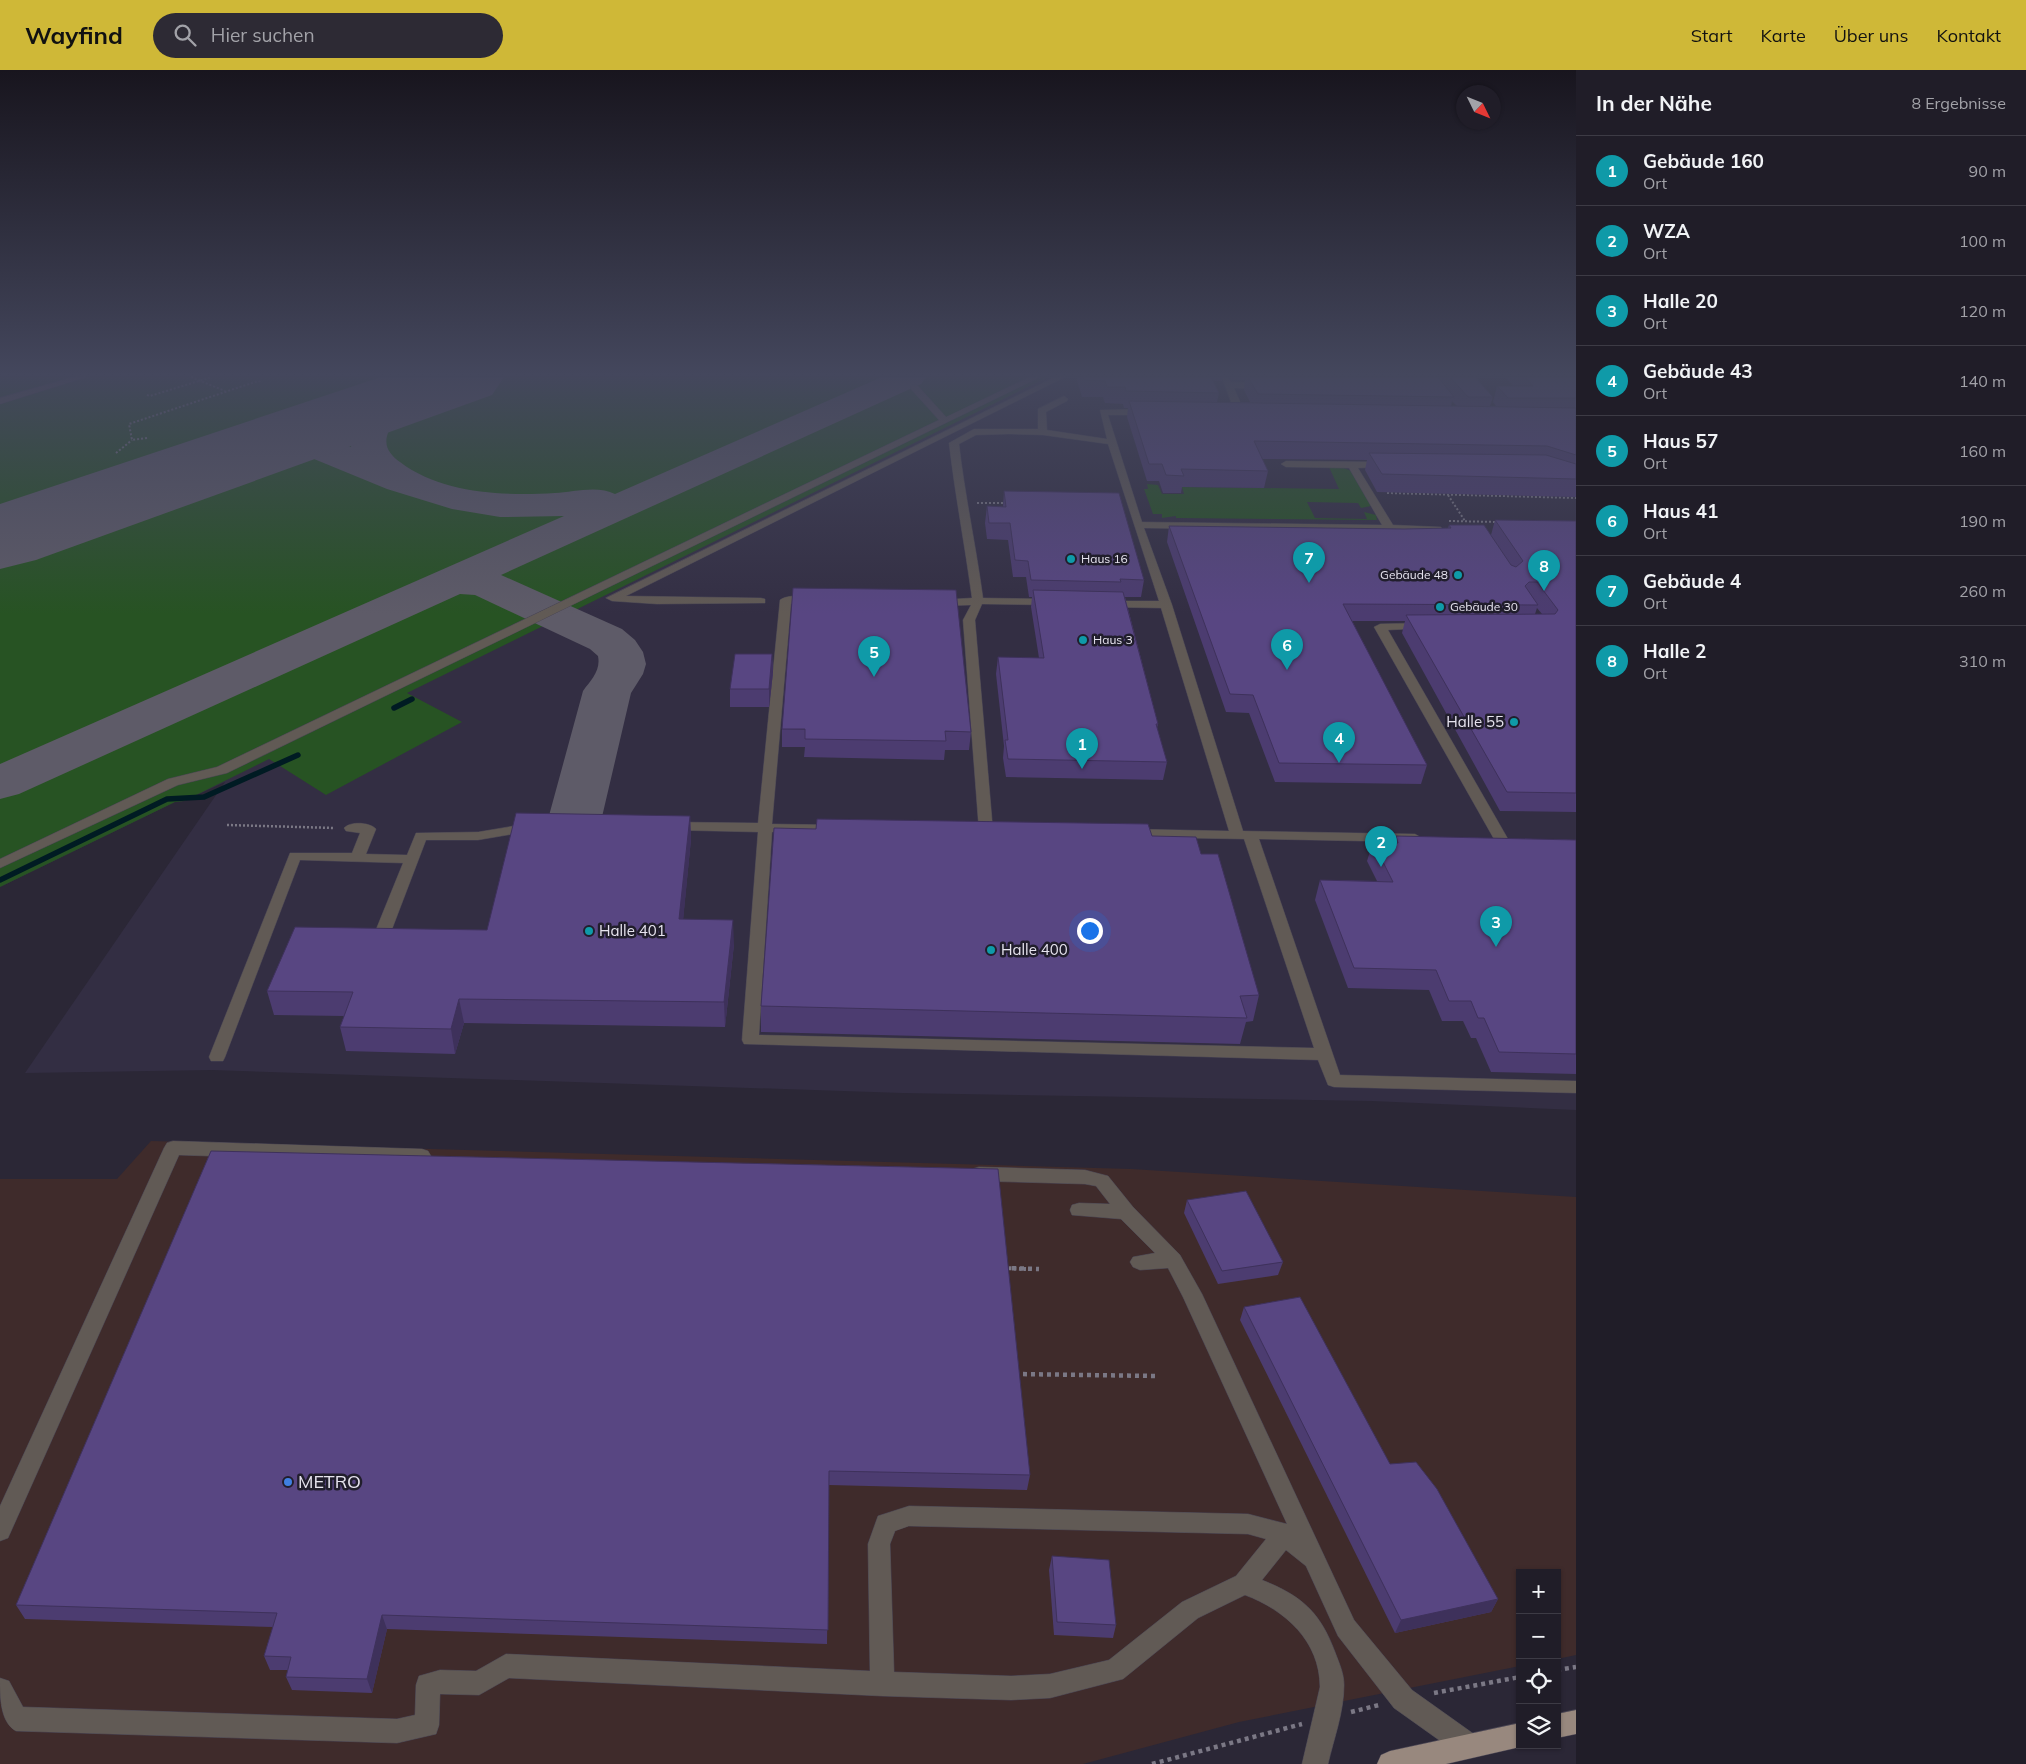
<!DOCTYPE html>
<html lang="de">
<head>
<meta charset="utf-8">
<style>
	:root { --surface:#201d28; --page:#2d2a34; --text:#f1f3f6; --muted:#a2a2a8; --line:#3d3b45; --accent:#cfb837 }
	body { margin:0; font-family:Mulish,sans-serif; background:var(--page); color:var(--text) }
	.controls { position:absolute; right:15px; bottom:15px; display:grid; overflow:hidden; border-radius:0px; box-shadow:0 1px 4px #0004 }
	.controls button { width:45px; height:45px; display:grid; place-items:center; padding:0; border:0; border-bottom:1px solid var(--line); background:var(--surface); color:var(--text); font:25px sans-serif }
	.compass { position:absolute; left:1456px; top:15px; width:45px; height:45px; border-radius:50%; background:var(--surface); box-shadow:0 1px 4px #0004; rotate:133deg }
	.you { position:absolute; left:1089px; top:860px; width:18px; height:18px; margin:-12px; border:4px solid #fff; border-radius:50%; background:#1a73e8; box-shadow:0 0 0 8px #1a73e833 }
	.badge { display:grid; place-items:center; width:32px; height:32px; border-radius:50%; background:var(--accent); color:#fff; font-size:16px; font-weight:700 }
	.pin { position:absolute; translate:-50% -41px; filter:drop-shadow(0 1px 2px #0008) }
	.pin::after { content:''; position:absolute; top:26px; width:18px; height:15px; background:inherit; clip-path:polygon(0 0,100% 0,50% 100%) }
	.list { margin:0; padding:0; list-style:none }
	h2 { display:flex; justify-content:space-between; align-items:center; height:65px; margin:0; padding:0 20px; font-size:21px }
	h2 small { font-size:16px; font-weight:400; color:var(--muted) }
	.list li { display:grid; grid-template-columns:32px 1fr auto; gap:15px; align-items:center; box-sizing:border-box; height:70px; padding:0 20px; border-top:1px solid var(--line) }
	.list b { display:block; font-size:19px; white-space:nowrap }
	.list p { margin:0; font-size:16px; white-space:nowrap; color:var(--muted) }
	.list em { font-size:16px; font-style:normal; color:var(--muted) }
	.icon { flex:none; width:28px; height:28px; fill:none; stroke:currentColor; stroke-width:2; stroke-linecap:round; stroke-linejoin:round }
	.map { position:relative; flex:none; width:1576px; height:1694px; overflow:hidden }
	header { display:flex; align-items:center; gap:30px; box-sizing:border-box; height:70px; padding:0 25px; background:var(--accent); color:#111 }
	header strong { font-size:24px }
	nav { display:flex; gap:28px; margin-inline-start:auto; font-size:18px }
	.search { width:350px; height:45px; background:var(--page); display:flex; align-items:center; gap:12px; box-sizing:border-box; padding:0 18px; border-radius:28px; color:var(--muted); font-size:19px }
	main { display:flex }
	aside { flex:1; background:var(--surface) }
	.map>svg:first-child { display:block }
</style>
</head>
<body>
<header>
<strong>Wayfind</strong>
<div class="search"><svg class="icon" aria-label="search" viewBox="0 0 24 24"><circle cx="10" cy="10" r="6"/><path d="M15 15l6 6"/></svg>Hier suchen</div>
<nav><a>Start</a><a>Karte</a><a>Über uns</a><a>Kontakt</a></nav>
</header>
<main>
<div class="map">
<svg width="1576" height="1694" viewBox="0 0 1576 1694">
	<rect width="100%" height="100%" fill="#2b2736"/>
	<polygon fill="#3f2b2b" points="151,1071 1131,1099 1576,1127 1576,1585 1557,1589 1557,1503 1520,1503 1520,1596 1239,1652 1083,1694 0,1694 0,1109 117,1109"/>
	<polygon fill="#332e43" points="0,307 1576,307 1576,1040 1372,1031 902,1023 212,1000 25,1003 225,712 184,731 175,732 0,817"/>
	<g fill="#275323">
		<polygon points="0,307 1048,307 407,623 462,652 326,725 269,689 184,731 175,732 0,817"/>
		<polygon points="1329,397 1342,397 1351,401 1371,436 1361,438 1358,433 1307,432 1315,448 1367,449 1364,442 1376,445 1377,450 1176,448 1176,446 1162,448 1162,444 1153,444 1144,419 1148,419 1147,414 1158,415 1162,424 1184,424 1182,417 1339,419"/>
	</g>
	<g fill="none" stroke-linecap="round" stroke-linejoin="round">
		<g stroke="#001b23" stroke-width="5.5">
			<polyline points="394,638 412,629"/>
			<polyline points="0,810 167,729 204,727 298,685"/>
		</g>
		<path fill="#5e5b68" fill-rule="evenodd" d="M429,307h29l4,5c-16,22 -62,21 -74,51 -5,13 2,22 12,29 42,32 104,34 155,31 18,-1 43,-8 60,1l267,-117h44l-5,7 -420,191 121,54 13,11 8,12 3,12 -3,10 -12,19 -33,141 -8,12 -19,4 -19,-4 -8,-12 39,-143c8,-11 18,-20 15,-35l-8,-7 -115,-54 -15,-1 -441,200 -19,5v-35l564,-248 -64,1 -48,-8 -65,-20 -73,-30 -35,-2 -43,10 -13,-3 -6,-8 6,-8c48,-12 80,-20 128,-1 2,-40 45,-57 78,-70z"/>
		<polygon fill="#5e5b68" fill-rule="evenodd" points="381,307 504,307 492,325 36,490 0,499 0,434"/>
		<defs>
			<g id="minor">
				<polygon points="74,307 86,307 0,334 0,328"/>
				<polygon points="1030,307 1040,307 227,703 178,715 0,798 0,789 168,709 217,697 939,350 911,319 911,315 917,315 946,347"/>
				<polygon points="1055,307 1065,307 626,526 761,528 765,529 765,533 657,534 612,531 606,528"/>
				<polygon points="1222,307 1228,307 1231,312 1263,313 1267,316 1263,319 1234,318 1245,343 1240,346 1235,343"/>
				<path d="M1064,326l4,3 -1,2 -21,11 1,18 60,9 -7,-29 47,-1 4,3 -4,3h-39l34,107 240,3 -33,-57 -63,-1 -5,-3 5,-3 101,1 5,3 -2,2 -32,1 35,57 48,2 1,2 -5,3 -293,-4 28,77 71,226 172,3 7,4 -7,4 -156,-3 81,236 236,6v12l-242,-6 -6,-2 -10,-25 -574,-16 -2,-4 16,-208 -88,-2 -7,-4 7,-4 88,1 22,-223c7,-6 29,-5 36,1l-6,3h-19l-19,220 65,1 7,4 -7,4 -65,-1 -13,203 555,13 -70,-209 -114,-2 -7,-4 7,-4 99,2 -68,-223 -55,-1 -6,-3 6,-3h53l-51,-157 -65,-9 -34,-1 -33,1 -17,9c6,52 17,102 24,154l67,1 6,3 -6,3 -68,-1 -7,16 18,211 -7,4 -7,-4 -16,-211 8,-15 -33,1 -6,-3 6,-3 34,-2c-7,-52 -17,-103 -23,-155l25,-14h64v-20z"/>
				<polygon points="1424,553 1428,554 1428,558 1388,560 1508,769 1506,772 1501,773 1494,769 1374,557 1380,554"/>
				<path d="M532,753l5,1 2,3 -2,3 -59,10h-52l-37,97 -8,5 -8,-5 30,-74 -103,-3 -75,197 -2,4h-12l-2,-4 81,-204h62l8,-20 -14,-2 -2,-3c6,-7 26,-6 32,1l-10,25 41,1 9,-22 62,-1z"/>
				<polygon points="173,1071 422,1079 428,1081 431,1086 428,1091 422,1093 179,1085 8,1468 0,1471 0,1436 164,1078 167,1073"/>
				<path d="M979,1097l106,3 23,6 25,31 47,48 22,39 152,326 58,70 66,47 3,9 -3,9 -9,3 -9,-3 -66,-47 -56,-72 -32,-70 -20,-16 -24,30c40,16 58,32 73,72 4,11 9,21 9,33 0,27 -10,53 -16,79h-26l18,-77c0,-46 -35,-77 -75,-92l-47,23 -75,61 -73,19 -39,2 -129,-4 -373,-18 -30,17 -39,-1 -1,31 -3,9 -39,9 -381,-12c-16,-9 -16,-34 -16,-53l9,3 14,26 374,12 18,-4 1,-30 3,-9 21,-6 36,1 30,-17 364,17 -2,-127 10,-28 31,-10 339,8 39,10 -104,-227 -15,-29 -28,2 -7,-3 -3,-5 3,-5 22,-4 -34,-34 -49,-4 -2,-5 2,-5 7,-2 31,1 -14,-18 -11,-2 -106,-3 -6,-2 -3,-5 3,-5zM909,1456l339,8 18,5 -30,37 -54,26 -73,58 -59,14 -39,2 -117,-4 -4,-128 5,-13z"/>
			</g>
			<g id="major">
				<polygon points="1576,1640 1576,1664 1557,1668 1557,1644"/>
				<polygon points="1520,1653 1520,1675 1525,1675 1520,1677 1446,1694 1377,1694 1381,1685 1390,1681"/>
			</g>
		</defs>
		<use href="#minor" stroke="#494554" stroke-width="1"/>
		<use href="#major" stroke="#494554" stroke-width="1"/>
		<g stroke="#7b7885" stroke-width="2" stroke-dasharray="2 2" stroke-linecap="butt">
			<polyline points="191,307 225,321"/>
			<polyline points="147,325 150,326 212,307"/>
			<polyline points="147,368 132,370 129,354 258,311 262,312"/>
			<polyline points="116,383 132,370"/>
			<polyline points="1387,423 1576,428"/>
			<polyline points="1448,425 1465,451"/>
			<polyline points="977,433 1006,433"/>
			<polyline points="1449,451 1498,452"/>
		</g>
		<polyline stroke="#7b7885" stroke-width="2.5" stroke-dasharray="2 2" stroke-linecap="butt" points="227,755 335,758"/>
		<polyline stroke="#7b7885" stroke-width="4" stroke-dasharray="2.5 2.5" stroke-linecap="butt" points="1004,1198 1026,1199"/>
		<g stroke="#7b7885" stroke-width="4.5" stroke-dasharray="4 4" stroke-linecap="butt">
			<polyline points="1004,1198 1039,1199"/>
			<polyline points="1015,1304 1157,1306"/>
			<polyline points="1557,1600 1576,1597"/>
			<polyline points="1434,1623 1520,1607"/>
			<polyline points="1351,1642 1379,1635"/>
			<polyline points="1152,1694 1302,1654"/>
		</g>
		<use href="#minor" fill="#615a55" fill-rule="evenodd"/>
		<use href="#major" fill="#98887e" fill-rule="evenodd"/>
	</g>
	<g fill="#4c3c70" fill-rule="evenodd">
		<path d="M1076,307h146v4h-9l6,12 -2,9h33l-6,-12 1,-10h-13l-3,-3h246l18,20 -3,9h6l-3,-4 4,-16h16l-8,-9h71v120l-199,-5 -12,-22 2,-10 -105,-1 6,12 -4,17 -82,-1 -1,6h-18l-4,-12h-12l-20,-64 1,-9h-4l-1,-4 -18,-1 -2,-6h-21zM1452,331l5,5h-6z"/>
		<polygon points="1004,421 1144,510 1141,527 1125,527 1158,654 1157,658 1167,692 1163,710 1006,707 1003,688 1004,676 996,604 998,587 1039,588 1031,537 1032,527 1029,527 1026,507 1013,507 1008,470 987,469 985,453 987,436 1003,437"/>
		<path d="M1495,450l81,1v291l-76,-1 -98,-178 3,-12h-53l75,144 -6,19 -146,-2 -26,-69 -23,-1 -59,-170 2,-16 235,3 44,-1 1,-3 42,10zM1537,538l5,6h-7z"/>
		<polygon points="772,584 773,602 769,637 730,637 730,619"/>
		<polygon points="782,659 971,662 969,680 945,680 944,690 804,687 805,677 782,677"/>
		<polygon points="690,746 691,769 683,849 734,874 725,957 464,953 455,984 346,981 340,957 344,946 274,945 267,921 487,860"/>
		<polygon points="816,759 1152,766 1201,784 1259,925 1253,951 1246,952 1240,974 761,962 761,936"/>
		<polygon points="1396,766 1576,770 1576,1004 1491,1002 1476,968 1471,968 1463,951 1442,951 1429,920 1348,918 1315,830 1320,810 1377,811 1367,791 1373,772 1394,773"/>
		<polygon points="211,1081 1030,1405 1027,1420 829,1415 827,1574 387,1559 372,1623 292,1620 286,1607 288,1600 270,1600 264,1586 273,1557 25,1549 16,1535"/>
		<polygon points="1187,1130 1283,1192 1278,1205 1218,1214 1184,1143"/>
		<polygon points="1244,1237 1390,1394 1498,1529 1491,1542 1395,1563 1240,1250"/>
		<polygon points="1052,1486 1116,1555 1113,1568 1054,1565 1049,1500"/>
	</g>
	<g fill="#3e315b">
		<polygon points="772,584 773,602 769,637 769,619"/>
		<polygon points="690,746 691,769 681,873 679,849"/>
		<polygon points="733,850 734,874 725,957 724,932"/>
		<polygon points="459,929 464,953 455,984 451,959"/>
		<polygon points="1498,1529 1491,1542 1395,1563 1401,1550"/>
		<polygon points="382,1545 387,1559 372,1623 367,1609"/>
	</g>
	<g fill="#584682" stroke="#3e315b">
		<polygon points="1083,307 1211,307 1219,323 1126,321 1125,317 1107,317 1105,311 1084,310"/>
		<polygon points="1248,307 1438,307 1454,327 1258,324"/>
		<polygon points="1450,307 1475,307 1493,327 1468,327"/>
		<polygon points="1525,307 1576,307 1576,328 1508,328 1497,316 1533,316"/>
		<polygon points="1129,331 1576,338 1576,385 1547,376 1254,371 1268,401 1181,399 1184,406 1166,405 1162,394 1149,394"/>
		<polygon points="1369,383 1546,385 1576,394 1576,409 1382,404"/>
		<polygon points="1004,421 1119,423 1144,510 1120,509 1121,512 1031,510 1028,491 1015,490 1010,453 989,453 987,436 1006,437"/>
		<polygon points="1495,450 1576,451 1576,723 1507,722 1406,545 1555,544 1558,540 1537,512 1529,512 1525,516 1538,535 1343,534 1427,695 1279,693 1253,625 1230,624 1169,456 1404,459 1451,458 1449,455 1484,455 1511,495 1516,497 1523,491"/>
		<polygon points="793,518 956,520 971,662 945,661 946,671 805,669 805,659 782,659"/>
		<polygon points="1033,520 1123,522 1158,654 1156,654 1167,692 1008,689 1005,670 1008,670 998,587 1044,588"/>
		<polygon points="735,584 772,584 769,619 730,619"/>
		<polygon points="516,743 690,746 679,849 733,850 724,932 459,929 451,959 340,957 353,922 267,921 295,857 487,860"/>
		<polygon points="817,749 1148,754 1152,766 1196,767 1201,784 1218,784 1259,925 1240,926 1247,948 761,936 774,758 816,759"/>
		<polygon points="1396,766 1576,770 1576,984 1499,982 1484,948 1478,948 1471,931 1449,931 1436,900 1354,898 1320,810 1393,812 1373,772 1398,773"/>
		<polygon points="211,1081 998,1099 1030,1405 829,1401 828,1560 382,1545 367,1609 286,1607 291,1587 264,1586 277,1543 16,1535"/>
		<polygon points="1246,1121 1283,1192 1222,1201 1187,1130"/>
		<polygon points="1300,1227 1390,1394 1416,1392 1437,1419 1498,1529 1401,1550 1244,1237"/>
		<polygon points="1052,1486 1109,1490 1116,1555 1057,1552"/>
	</g>
	<linearGradient id="sky" x2="0" y2="1"><stop stop-color="#18151e"/><stop offset="0.56" stop-color="#44475d"/><stop offset="1" stop-color="#44475d" stop-opacity="0"/></linearGradient>
	<rect width="1576" height="544" fill="url(#sky)"/>
	<g fill="#0f9aa8" stroke="#211e2c" stroke-width="2">
		<circle cx="1071" cy="489" r="5"/>
		<circle cx="1458" cy="505" r="5"/>
		<circle cx="1440" cy="537" r="5"/>
		<circle cx="1083" cy="570" r="5"/>
		<circle cx="1514" cy="652" r="5"/>
		<circle cx="589" cy="861" r="5"/>
		<circle cx="991" cy="880" r="5"/>
	</g>
	<circle fill="#3f7fe0" stroke="#211e2c" stroke-width="2" cx="288" cy="1412" r="5"/>
	<g text-anchor="middle" stroke-width="5" stroke-linejoin="round" paint-order="stroke">
		<g font-size="12" fill="#e7e4ef" stroke="#211e2c" text-anchor="start">
			<text x="1081" y="493">Haus 16</text>
			<text x="1448" y="509" text-anchor="end">Gebäude 48</text>
			<text x="1450" y="541">Gebäude 30</text>
			<text x="1093" y="574">Haus 3</text>
		</g>
		<g font-size="15" fill="#e7e4ef" stroke="#211e2c" text-anchor="start">
			<text x="1504" y="657" text-anchor="end">Halle 55</text>
			<text x="599" y="866">Halle 401</text>
			<text x="1001" y="885">Halle 400</text>
		</g>
		<g font-size="18" fill="#e7e4ef" stroke="#211e2c" text-anchor="start">
			<text x="298" y="1418">METRO</text>
		</g>
	</g>
</svg>
<div class="controls">
<button>+</button>
<button>−</button>
<button><svg class="icon" aria-label="locate" viewBox="0 0 24 24"><circle cx="12" cy="12" r="6"/><path d="M12 2v4M12 18v4M2 12h4M18 12h4"/></svg></button>
<button><svg class="icon" aria-label="layers" viewBox="0 0 24 24"><path d="M12 4l9 5-9 5-9-5zM3 14l9 5 9-5"/></svg></button>
</div>
<svg class="compass" viewBox="-18 -18 36 36"><path d="M0-13l5 13h-10z" fill="#e53935"/><path d="M0 13l5-13h-10z" fill="#a2a2a8"/></svg>
<div class="you"></div>
<div class="pin badge" style="left:1082px;top:699px;background:#0f9aa8">1</div>
<div class="pin badge" style="left:1381px;top:797px;background:#0f9aa8">2</div>
<div class="pin badge" style="left:1496px;top:877px;background:#0f9aa8">3</div>
<div class="pin badge" style="left:1339px;top:693px;background:#0f9aa8">4</div>
<div class="pin badge" style="left:874px;top:607px;background:#0f9aa8">5</div>
<div class="pin badge" style="left:1287px;top:600px;background:#0f9aa8">6</div>
<div class="pin badge" style="left:1309px;top:513px;background:#0f9aa8">7</div>
<div class="pin badge" style="left:1544px;top:521px;background:#0f9aa8">8</div>
</div>
<aside>
<h2>In der Nähe<small>8 Ergebnisse</small></h2>
<ul class="list">
<li><span class="badge" style="background:#0f9aa8">1</span><div><b>Gebäude 160</b><p>Ort</p></div><em>90 m</em></li>
<li><span class="badge" style="background:#0f9aa8">2</span><div><b>WZA</b><p>Ort</p></div><em>100 m</em></li>
<li><span class="badge" style="background:#0f9aa8">3</span><div><b>Halle 20</b><p>Ort</p></div><em>120 m</em></li>
<li><span class="badge" style="background:#0f9aa8">4</span><div><b>Gebäude 43</b><p>Ort</p></div><em>140 m</em></li>
<li><span class="badge" style="background:#0f9aa8">5</span><div><b>Haus 57</b><p>Ort</p></div><em>160 m</em></li>
<li><span class="badge" style="background:#0f9aa8">6</span><div><b>Haus 41</b><p>Ort</p></div><em>190 m</em></li>
<li><span class="badge" style="background:#0f9aa8">7</span><div><b>Gebäude 4</b><p>Ort</p></div><em>260 m</em></li>
<li><span class="badge" style="background:#0f9aa8">8</span><div><b>Halle 2</b><p>Ort</p></div><em>310 m</em></li>
</ul>
</aside>
</main>
</body>
</html>
